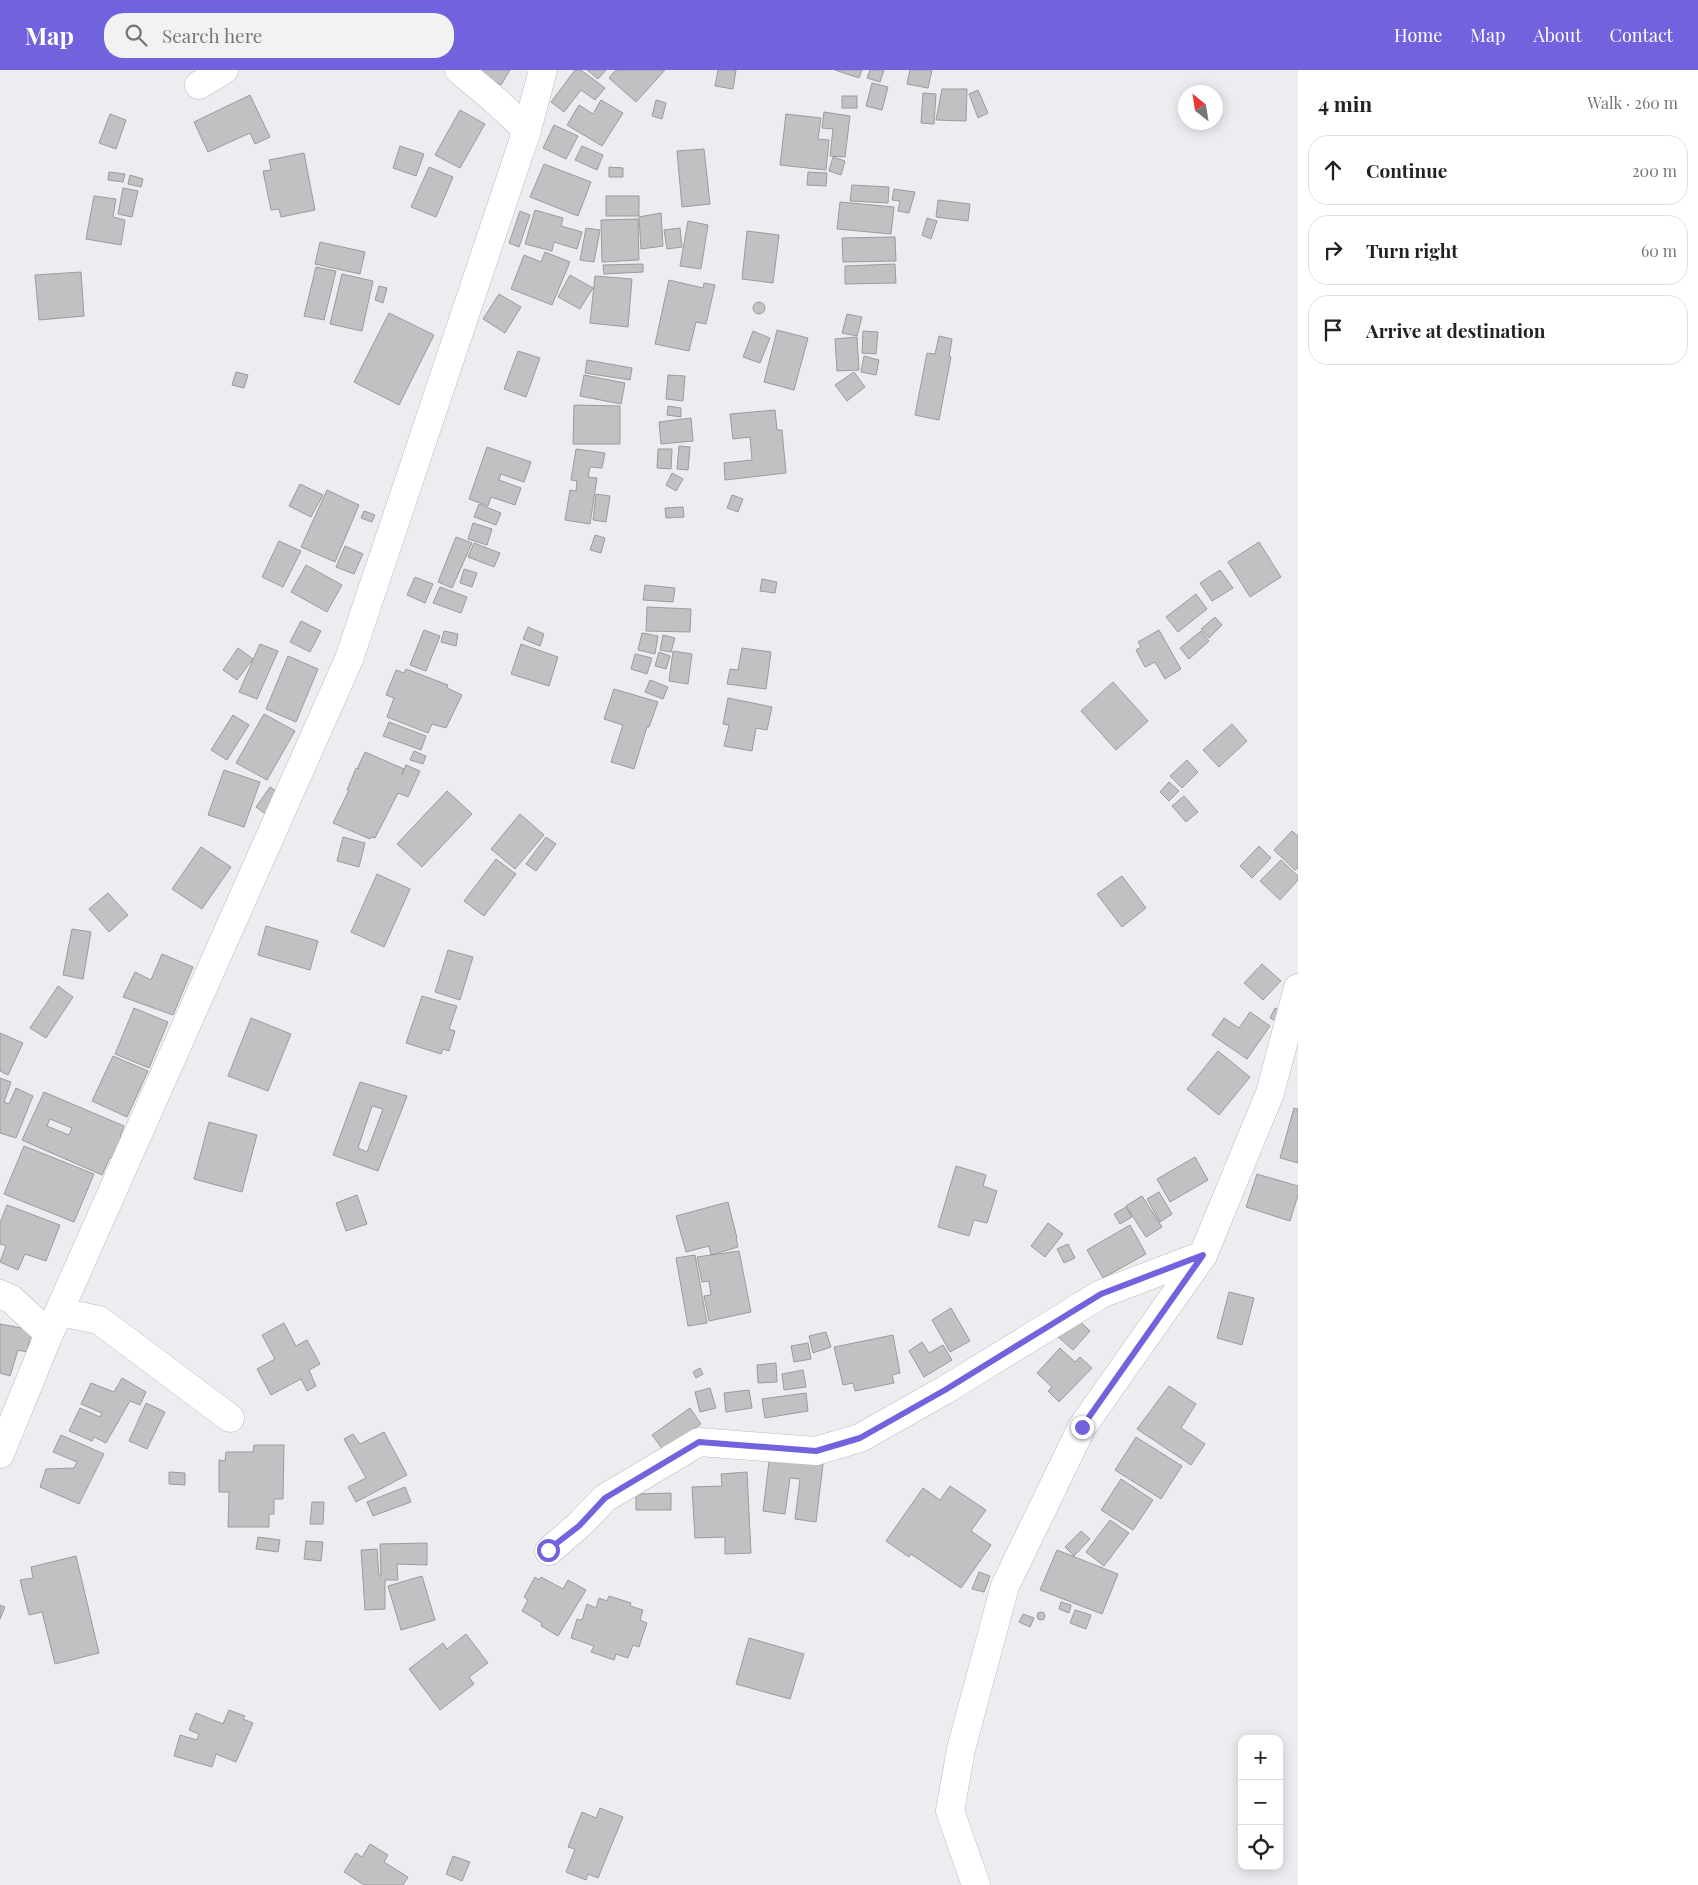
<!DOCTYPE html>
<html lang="en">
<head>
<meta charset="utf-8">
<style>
	:root { --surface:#fff; --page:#f2f2f2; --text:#222; --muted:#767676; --line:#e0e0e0; --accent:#7162dd }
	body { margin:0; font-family:"Playfair Display",serif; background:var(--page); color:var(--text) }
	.controls { position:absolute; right:15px; bottom:15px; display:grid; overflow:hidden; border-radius:10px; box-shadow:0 2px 12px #0003 }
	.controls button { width:45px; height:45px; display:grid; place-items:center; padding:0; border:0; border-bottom:1px solid var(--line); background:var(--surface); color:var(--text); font:25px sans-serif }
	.compass { position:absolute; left:1178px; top:15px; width:45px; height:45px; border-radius:50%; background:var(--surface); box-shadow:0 2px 12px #0003; rotate:330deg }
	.stop { position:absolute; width:15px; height:15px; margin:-11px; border:4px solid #7162dd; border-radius:50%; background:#fff }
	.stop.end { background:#7162dd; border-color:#fff; box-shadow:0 1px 5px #0008 }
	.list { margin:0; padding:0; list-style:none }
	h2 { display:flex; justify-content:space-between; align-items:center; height:65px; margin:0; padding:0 20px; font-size:21px }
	h2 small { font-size:16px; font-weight:400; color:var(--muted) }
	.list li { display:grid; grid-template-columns:32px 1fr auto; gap:15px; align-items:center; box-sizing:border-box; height:70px; margin:0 10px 10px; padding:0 10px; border:1px solid var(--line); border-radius:20px }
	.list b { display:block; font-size:19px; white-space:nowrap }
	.list em { font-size:16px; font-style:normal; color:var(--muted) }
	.icon { flex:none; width:28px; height:28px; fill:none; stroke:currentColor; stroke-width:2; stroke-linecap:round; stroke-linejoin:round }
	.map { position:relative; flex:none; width:1298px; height:1815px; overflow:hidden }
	header { display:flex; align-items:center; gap:30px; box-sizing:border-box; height:70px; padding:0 25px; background:var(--accent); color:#fff }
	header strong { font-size:24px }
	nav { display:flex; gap:28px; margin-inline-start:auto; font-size:18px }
	.search { width:350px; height:45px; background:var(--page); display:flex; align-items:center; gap:12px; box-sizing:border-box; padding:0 18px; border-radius:20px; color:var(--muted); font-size:19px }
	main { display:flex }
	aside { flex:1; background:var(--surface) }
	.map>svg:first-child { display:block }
</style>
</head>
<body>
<header>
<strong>Map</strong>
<div class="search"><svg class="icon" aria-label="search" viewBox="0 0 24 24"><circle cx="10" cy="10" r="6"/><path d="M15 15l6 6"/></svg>Search here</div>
<nav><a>Home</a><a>Map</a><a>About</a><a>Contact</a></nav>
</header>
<main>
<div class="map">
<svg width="1298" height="1815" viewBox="0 0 1298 1815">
	<rect width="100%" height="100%" fill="#ededf1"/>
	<g fill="#c0c1c3" stroke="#9b9b9d" fill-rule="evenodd">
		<polygon points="474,0 510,0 501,15"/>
		<polygon points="575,0 581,0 605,18 595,30 581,20 564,42 551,32"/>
		<polygon points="587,0 606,0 598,9"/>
		<polygon points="616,0 665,0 636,32 609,8"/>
		<polygon points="718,0 736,0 733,19 715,16"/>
		<polygon points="835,0 862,0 859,8"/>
		<polygon points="870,0 884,0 880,12 867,8"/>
		<polygon points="910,0 932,0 928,18 907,14"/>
		<polygon points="872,13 888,17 882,40 866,36"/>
		<polygon points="942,19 967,19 966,51 936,50"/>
		<polygon points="978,20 988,43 978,48 969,24"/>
		<polygon points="923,23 936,24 934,54 921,53"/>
		<polygon points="250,25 270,67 255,74 250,63 208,82 194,52"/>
		<rect x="842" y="26" width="15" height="12"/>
		<polygon points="601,30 623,43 602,76 567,55 579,35 593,44"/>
		<polygon points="656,30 666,33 662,49 652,46"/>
		<polygon points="460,40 485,54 460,98 435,85"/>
		<polygon points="824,42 850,46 845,87 830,86 833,59 822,58"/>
		<polygon points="110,44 126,50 116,79 99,73"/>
		<polygon points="786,44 821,48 818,69 829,70 826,100 780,95"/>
		<polygon points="554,55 578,66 566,89 543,78"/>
		<polygon points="400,76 424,84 416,106 393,98"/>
		<polygon points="582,76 603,85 597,100 575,90"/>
		<polygon points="704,79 710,134 682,137 677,81"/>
		<polygon points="304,83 315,140 281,147 279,139 271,140 263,101 271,100 269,90"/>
		<polygon points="833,87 845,91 841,105 829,101"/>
		<polygon points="544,94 591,112 578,146 530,127"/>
		<polygon points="429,97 453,107 436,147 411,137"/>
		<polygon points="609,97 623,98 623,107 609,107"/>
		<polygon points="109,102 125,104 123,112 108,110"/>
		<polygon points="808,102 827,103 826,116 807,115"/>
		<polygon points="130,105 143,109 141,117 128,114"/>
		<polygon points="852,115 889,117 888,133 850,131"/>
		<polygon points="123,118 138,121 132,147 118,144"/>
		<polygon points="894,119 915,122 909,143 898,141 900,131 892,130"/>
		<polygon points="94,126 116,129 113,147 125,150 121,175 86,169"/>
		<rect x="606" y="126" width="33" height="20"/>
		<polygon points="938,130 970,134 968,151 936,147"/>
		<polygon points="840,132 894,137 891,164 837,159"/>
		<polygon points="535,140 563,148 561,156 582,162 577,179 554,172 552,181 525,174"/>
		<polygon points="520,141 530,145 519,177 509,173"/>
		<polygon points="661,143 663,176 641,179 639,147"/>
		<polygon points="927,148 937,151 931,169 922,165"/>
		<polygon points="638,149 639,190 602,192 601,150"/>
		<polygon points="688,151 708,155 701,199 680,196"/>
		<polygon points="586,158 600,160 594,192 580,190"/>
		<polygon points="680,158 682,177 667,179 664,160"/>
		<polygon points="747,161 779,165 773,213 742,209"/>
		<polygon points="895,167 896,191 843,192 842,168"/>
		<polygon points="320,172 365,182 360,204 315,194"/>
		<polygon points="545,182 570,192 552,235 511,219 524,185 541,192"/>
		<polygon points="643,194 643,202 604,204 603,195"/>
		<polygon points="895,194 896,213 845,214 845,196"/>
		<polygon points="316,197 336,201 324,250 304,246"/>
		<polygon points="81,202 84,246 39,250 35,205"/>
		<polygon points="342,204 373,211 362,261 330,254"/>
		<polygon points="570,205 593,218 580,239 558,227"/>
		<polygon points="595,206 632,209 628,257 590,253"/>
		<polygon points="669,210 703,218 704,213 715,215 706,254 696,252 689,281 655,274"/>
		<polygon points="379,216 387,218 383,233 375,230"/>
		<polygon points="499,224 521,237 505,263 483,249"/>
		<circle cx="759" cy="238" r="6"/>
		<polygon points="389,243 434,265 399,335 354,312"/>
		<polygon points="847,244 862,247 857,266 842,263"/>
		<polygon points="777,260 808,268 794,320 764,312"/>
		<polygon points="753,261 770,268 760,293 743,287"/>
		<polygon points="863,261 878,262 876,284 862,283"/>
		<polygon points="939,266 952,269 949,287 951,287 939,350 915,345 927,283 935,284"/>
		<polygon points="857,267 859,300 837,301 835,269"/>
		<polygon points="518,281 540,288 526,327 504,319"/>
		<polygon points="864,286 879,290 876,305 861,302"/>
		<polygon points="587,290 632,298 630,310 585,303"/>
		<polygon points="236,302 248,305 244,318 232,315"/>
		<polygon points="854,302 865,317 847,331 835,315"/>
		<polygon points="584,305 625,313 621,334 580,326"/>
		<polygon points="668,305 685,306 683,331 666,329"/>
		<polygon points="574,335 620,336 620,374 573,374"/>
		<polygon points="668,336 681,338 681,347 667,345"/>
		<polygon points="775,340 777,360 782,360 786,403 725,410 724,393 752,390 750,367 733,369 730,344"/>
		<polygon points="691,348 693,371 661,374 659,352"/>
		<polygon points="679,376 690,377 688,400 677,399"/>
		<polygon points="487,377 531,392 524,412 501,404 499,410 521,418 515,435 491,427 488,436 469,429"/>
		<polygon points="576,379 605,383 602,398 590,397 588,407 597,408 590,454 565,450 570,420 576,421 577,411 571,410"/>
		<polygon points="658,379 672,379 671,399 657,398"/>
		<polygon points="672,403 683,409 676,421 666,415"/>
		<polygon points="300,414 323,425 311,447 289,436"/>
		<polygon points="327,420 359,435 335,492 301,477"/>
		<polygon points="596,424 610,426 606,452 593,450"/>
		<polygon points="732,425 743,429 738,442 727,438"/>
		<polygon points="479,434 501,443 496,455 474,447"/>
		<polygon points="683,437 684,447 666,448 665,438"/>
		<polygon points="364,441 375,445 372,452 361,448"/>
		<polygon points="473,453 492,459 487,475 468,469"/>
		<polygon points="595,465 605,468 601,483 590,480"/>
		<polygon points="456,467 472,473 452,518 438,512"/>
		<polygon points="279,471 301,481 283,517 262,507"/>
		<polygon points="1259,472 1281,507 1250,527 1228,492"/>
		<polygon points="474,473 500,483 494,497 468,487"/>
		<polygon points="345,476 363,484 354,504 336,497"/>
		<polygon points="306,495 342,515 327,542 291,522"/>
		<polygon points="464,499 477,503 472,517 460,513"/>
		<polygon points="1220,500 1233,518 1212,531 1200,513"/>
		<polygon points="415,507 433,514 425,533 407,525"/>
		<polygon points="762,509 777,512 775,523 760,521"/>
		<polygon points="645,515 675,518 673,532 643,530"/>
		<polygon points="440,517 467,527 461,543 433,533"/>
		<polygon points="1196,524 1207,539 1178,562 1166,547"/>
		<polygon points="647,537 691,539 690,562 646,561"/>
		<polygon points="1215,547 1222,555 1209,568 1201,559"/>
		<polygon points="301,551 321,561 310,582 290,572"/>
		<polygon points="528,557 544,564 540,576 523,569"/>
		<polygon points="424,560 440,566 426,601 410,595"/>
		<polygon points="1159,560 1181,599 1165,609 1155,592 1145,597 1136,580 1141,577 1138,572"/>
		<polygon points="444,561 458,564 456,576 441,572"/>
		<polygon points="1201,561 1209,571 1189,589 1180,578"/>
		<polygon points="642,563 658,566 655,584 638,580"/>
		<polygon points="663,565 675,568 671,582 660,580"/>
		<polygon points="260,574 278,581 257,629 239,622"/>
		<polygon points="521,574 558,587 549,616 511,604"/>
		<polygon points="238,578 253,589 237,610 223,600"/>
		<polygon points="742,578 771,582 766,619 727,614 730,599 738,600"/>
		<polygon points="673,581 692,584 688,614 669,611"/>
		<polygon points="659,582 670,586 666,599 655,596"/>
		<polygon points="635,584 652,588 647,604 631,599"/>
		<polygon points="288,586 318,599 296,652 266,639"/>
		<polygon points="406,599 448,615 447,618 462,625 446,658 432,654 428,663 387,647 394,628 386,625 396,600 404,603"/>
		<polygon points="650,610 668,617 663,629 645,622"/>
		<polygon points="1113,612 1148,651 1116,680 1081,641"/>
		<polygon points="614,619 658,632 649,657 647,657 634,699 611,692 623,655 604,649"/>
		<polygon points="728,628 772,637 767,660 756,658 752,681 724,676 729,655 723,654"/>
		<polygon points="264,644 295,661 267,710 236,693"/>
		<polygon points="233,645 249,655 227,690 211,680"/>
		<polygon points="389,652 426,666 421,680 383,666"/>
		<polygon points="1232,654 1247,671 1219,697 1203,680"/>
		<polygon points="414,681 426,686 423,694 410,690"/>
		<polygon points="365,682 404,699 402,705 406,695 420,701 408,727 398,723 375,768 371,767 370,769 333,753 349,720 347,720 356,698 359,699 358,697"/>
		<polygon points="1187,690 1198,702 1182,718 1170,706"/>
		<polygon points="224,700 260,712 244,757 208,745"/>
		<polygon points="1169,712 1179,721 1169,731 1160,722"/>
		<polygon points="270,717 282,725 267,745 256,737"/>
		<polygon points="447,721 472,744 422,797 397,774"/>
		<polygon points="1184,726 1198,742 1186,752 1172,736"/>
		<polygon points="520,744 544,765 515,799 491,779"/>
		<polygon points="1292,761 1298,766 1298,798 1295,800 1274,780"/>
		<polygon points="343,767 365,773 359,797 337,791"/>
		<polygon points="546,767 556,774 536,801 526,794"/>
		<polygon points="1259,776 1271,788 1252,808 1240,796"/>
		<polygon points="201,777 231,797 202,839 172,819"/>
		<polygon points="496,789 516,804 484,846 464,831"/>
		<polygon points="1281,790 1298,806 1298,810 1280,830 1260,811"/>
		<polygon points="377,804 410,819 384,877 351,862"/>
		<polygon points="1122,806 1146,838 1122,857 1097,824"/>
		<polygon points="108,823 128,845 109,862 89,839"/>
		<polygon points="266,856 318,871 310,900 258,885"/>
		<polygon points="72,859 91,862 83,909 63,905"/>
		<polygon points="448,880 473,887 460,930 435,922"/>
		<polygon points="162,884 193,897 173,945 123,927 135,902 151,910"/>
		<polygon points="1262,894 1281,911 1263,930 1244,913"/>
		<polygon points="58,916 73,927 46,968 30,958"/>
		<polygon points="422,926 457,936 449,959 455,961 449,981 443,979 441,984 406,973"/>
		<polygon points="134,938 168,952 149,998 115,984"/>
		<polygon points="1275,938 1282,941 1278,952 1270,948"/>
		<polygon points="1250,942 1270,956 1247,989 1212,965 1224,948 1239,958"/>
		<polygon points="251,948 291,964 268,1021 228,1006"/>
		<polygon points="0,963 23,973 8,1005 0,1001"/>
		<polygon points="1218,981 1250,1007 1219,1045 1187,1019"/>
		<polygon points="113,986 148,1001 127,1047 92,1031"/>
		<polygon points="0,1008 11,1012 4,1032 9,1034 16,1018 33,1026 16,1068 0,1063"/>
		<path d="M360,1012l47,14 -29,75 -45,-16zM372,1036l11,3 -16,43 -9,-4z"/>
		<path d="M44,1022l80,34 -4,10 5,2 -9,21 -6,-2 -8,18 -80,-35zM50,1049l22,9 -3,7 -22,-9z"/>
		<polygon points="1294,1038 1298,1039 1298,1093 1280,1088"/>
		<polygon points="209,1052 257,1065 242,1122 194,1109"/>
		<polygon points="24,1076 94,1104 74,1152 4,1124"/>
		<polygon points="1195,1087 1208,1110 1170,1132 1157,1109"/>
		<polygon points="956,1096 986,1105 983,1116 997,1121 987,1153 974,1150 969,1166 938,1157"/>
		<polygon points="1257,1104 1298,1116 1298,1125 1290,1151 1246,1137"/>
		<polygon points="1159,1122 1172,1144 1160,1152 1147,1129"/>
		<polygon points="357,1125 367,1154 346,1161 336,1133"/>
		<polygon points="1142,1126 1162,1157 1146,1167 1126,1136"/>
		<polygon points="728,1132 737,1168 736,1168 738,1177 711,1185 709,1176 686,1182 676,1146"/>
		<polygon points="7,1135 60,1155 46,1191 25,1184 18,1200 0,1192 6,1176 0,1174 0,1153"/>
		<polygon points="1126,1137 1132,1147 1120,1154 1114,1144"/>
		<polygon points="1048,1153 1063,1164 1045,1187 1031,1176"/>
		<polygon points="1130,1155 1146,1184 1103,1208 1087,1180"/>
		<polygon points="1068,1174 1075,1188 1064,1193 1057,1179"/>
		<polygon points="739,1181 751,1242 709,1251 704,1226 711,1225 709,1211 702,1212 697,1187"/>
		<polygon points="695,1185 707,1253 688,1256 676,1188"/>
		<polygon points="1229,1222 1254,1228 1242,1275 1217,1268"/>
		<polygon points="951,1238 970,1271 950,1282 932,1250"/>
		<polygon points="1075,1247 1090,1261 1073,1280 1057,1266"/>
		<polygon points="284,1253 296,1276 307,1270 320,1294 309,1300 316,1316 307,1321 301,1309 271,1325 257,1299 275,1289 262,1265"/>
		<polygon points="0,1254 32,1260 27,1282 18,1280 10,1306 0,1303"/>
		<polygon points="826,1262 831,1277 813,1283 809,1266"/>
		<polygon points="893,1265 900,1303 892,1305 894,1313 855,1321 853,1313 843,1315 834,1277"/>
		<polygon points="922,1272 929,1283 943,1275 952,1290 924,1307 909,1281"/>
		<polygon points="808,1273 811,1289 794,1292 791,1276"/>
		<polygon points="1060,1278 1075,1292 1080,1287 1092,1298 1059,1332 1048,1321 1052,1317 1037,1303"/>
		<polygon points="776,1293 777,1312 758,1313 757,1295"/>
		<polygon points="700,1298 703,1304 696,1308 693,1302"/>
		<polygon points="803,1300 806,1317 784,1320 782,1304"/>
		<polygon points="122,1308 146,1322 140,1335 130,1331 106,1373 94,1367 92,1371 69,1361 80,1338 100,1347 102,1343 81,1334 91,1313 114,1322"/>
		<polygon points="1169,1316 1196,1334 1181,1358 1205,1374 1191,1395 1137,1359"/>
		<polygon points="710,1318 716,1338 700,1342 695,1322"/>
		<polygon points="749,1320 752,1338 726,1342 724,1323"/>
		<polygon points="806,1323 808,1341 765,1348 762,1329"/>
		<polygon points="146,1333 165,1342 147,1379 129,1371"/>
		<polygon points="690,1338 701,1354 663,1380 652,1365"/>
		<polygon points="384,1362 407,1405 356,1432 348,1417 366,1408 344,1369 353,1364 360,1374"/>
		<polygon points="61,1365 104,1384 79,1434 40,1417 46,1399 74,1398 77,1392 53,1382"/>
		<polygon points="1136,1367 1182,1396 1161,1429 1115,1400"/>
		<polygon points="254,1375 284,1375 283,1429 274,1429 274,1444 269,1444 269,1457 228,1457 229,1422 219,1422 219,1390 225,1391 226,1382 253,1382"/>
		<polygon points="770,1383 824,1386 816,1452 795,1449 800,1409 790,1408 785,1444 763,1441"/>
		<polygon points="169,1402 185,1403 185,1415 169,1414"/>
		<polygon points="747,1402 751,1483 725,1484 725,1467 695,1468 692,1417 722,1416 721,1404"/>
		<polygon points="1121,1409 1153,1430 1133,1460 1101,1440"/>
		<polygon points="950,1416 986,1440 971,1461 991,1475 961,1518 911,1484 909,1487 886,1471 923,1418 940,1430"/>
		<polygon points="405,1417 411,1432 373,1446 367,1432"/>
		<polygon points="671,1423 671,1440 636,1440 636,1424"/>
		<polygon points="312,1432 324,1432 323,1454 310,1454"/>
		<polygon points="1110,1450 1129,1463 1104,1496 1086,1482"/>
		<polygon points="1081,1461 1090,1469 1074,1486 1065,1477"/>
		<polygon points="258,1467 280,1470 278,1482 256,1479"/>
		<polygon points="306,1471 323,1472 321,1491 304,1489"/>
		<polygon points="427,1473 427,1495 397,1494 398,1510 385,1510 385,1539 365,1540 361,1480 377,1479 379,1506 381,1506 380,1474"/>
		<polygon points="1057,1480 1118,1504 1102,1544 1040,1520"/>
		<polygon points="76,1486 99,1583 55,1594 42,1542 29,1545 20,1510 33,1508 31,1497"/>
		<polygon points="979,1502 990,1506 984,1522 972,1519"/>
		<polygon points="422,1506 435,1550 401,1560 388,1516"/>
		<polygon points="535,1507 539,1510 541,1507 563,1519 568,1510 586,1520 558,1566 541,1556 542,1553 522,1541 528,1530 524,1527"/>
		<polygon points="609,1526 631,1533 630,1536 643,1540 640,1550 647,1553 639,1577 633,1575 628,1588 616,1584 614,1590 591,1582 594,1576 571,1568 577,1549 582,1550 587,1534 596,1538 599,1528 607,1531"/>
		<polygon points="1061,1532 1071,1535 1069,1543 1059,1539"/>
		<polygon points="0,1535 5,1537 0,1549"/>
		<polygon points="1075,1540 1091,1545 1086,1559 1070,1553"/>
		<circle cx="1041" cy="1546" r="4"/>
		<polygon points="1023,1544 1034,1548 1030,1557 1019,1552"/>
		<polygon points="466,1564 488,1593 469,1607 474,1614 440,1640 409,1599 443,1573 447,1579"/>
		<polygon points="749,1568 804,1584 790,1629 736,1614"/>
		<polygon points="229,1640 245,1646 243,1649 253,1653 236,1692 216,1684 212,1697 174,1686 180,1665 197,1670 199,1664 189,1660 196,1643 223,1654"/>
		<polygon points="600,1738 623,1747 598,1808 588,1804 586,1810 566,1802 575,1779 568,1777 582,1742 596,1748"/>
		<polygon points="370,1774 388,1785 384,1792 408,1807 403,1815 364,1815 344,1802 356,1783 362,1787"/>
		<polygon points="453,1786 470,1792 462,1811 446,1804"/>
	</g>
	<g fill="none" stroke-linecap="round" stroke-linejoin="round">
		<defs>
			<g id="minor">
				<polyline points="459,0 495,30 527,60"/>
				<polyline points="199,15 224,0"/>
				<polyline points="0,1224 11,1229 49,1264"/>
				<polyline points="60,1242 99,1250 230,1348"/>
				<polyline points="0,1384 49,1264 349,589 527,60 543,0"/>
				<polyline points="549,1481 579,1455 605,1428 699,1372 816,1381 860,1368 945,1320 1101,1224 1203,1185"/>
				<polyline points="976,1815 950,1741 961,1679 1005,1516 1082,1357 1203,1185 1270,1023 1298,918"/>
			</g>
		</defs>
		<use href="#minor" stroke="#babbbe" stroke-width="29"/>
		<use href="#minor" stroke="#fff" stroke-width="28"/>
	</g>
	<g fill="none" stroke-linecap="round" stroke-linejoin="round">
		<polyline stroke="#7162dd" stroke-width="6" points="548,1480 579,1456 605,1428 699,1372 816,1381 860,1368 945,1320 1101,1224 1203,1185 1082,1357"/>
	</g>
</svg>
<div class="controls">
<button>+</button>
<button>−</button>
<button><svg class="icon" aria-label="locate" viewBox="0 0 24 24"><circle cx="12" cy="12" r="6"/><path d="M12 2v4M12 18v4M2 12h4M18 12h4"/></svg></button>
</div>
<svg class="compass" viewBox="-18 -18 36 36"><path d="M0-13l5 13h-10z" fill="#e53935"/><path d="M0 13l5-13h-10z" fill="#767676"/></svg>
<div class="stop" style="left:548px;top:1480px"></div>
<div class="stop end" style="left:1082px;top:1357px"></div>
</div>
<aside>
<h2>4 min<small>Walk · 260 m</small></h2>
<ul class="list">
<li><svg class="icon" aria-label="ahead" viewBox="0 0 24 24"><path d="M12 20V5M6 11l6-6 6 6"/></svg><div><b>Continue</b></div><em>200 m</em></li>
<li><svg class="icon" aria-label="right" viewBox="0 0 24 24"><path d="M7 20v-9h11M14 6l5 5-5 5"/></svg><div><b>Turn right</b></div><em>60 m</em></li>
<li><svg class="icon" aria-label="arrive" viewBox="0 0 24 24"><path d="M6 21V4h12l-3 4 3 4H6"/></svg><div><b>Arrive at destination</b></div></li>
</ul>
</aside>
</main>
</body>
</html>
